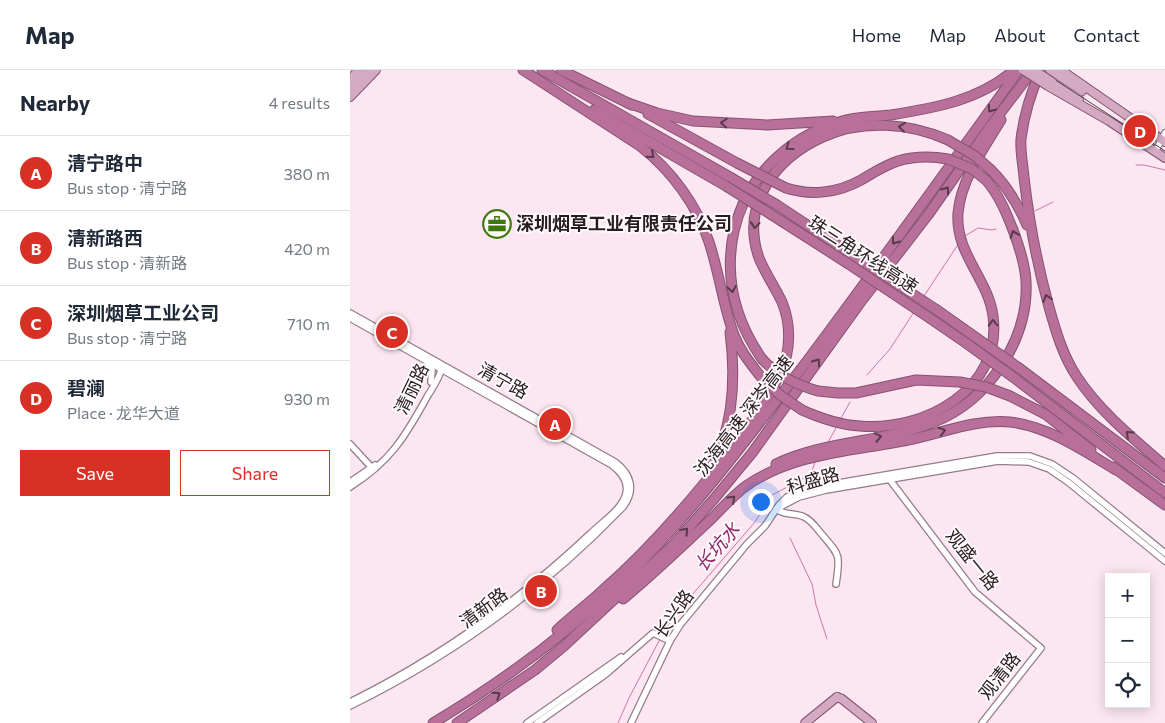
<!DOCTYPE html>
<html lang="en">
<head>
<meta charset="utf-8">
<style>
	:root { --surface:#fff; --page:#f2f2f3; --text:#1f2937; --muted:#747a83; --line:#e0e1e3; --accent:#d93025 }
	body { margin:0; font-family:Commissioner,"Noto Sans SC",sans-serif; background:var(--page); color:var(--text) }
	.controls { position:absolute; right:15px; bottom:15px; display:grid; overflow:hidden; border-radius:0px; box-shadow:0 2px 12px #0003 }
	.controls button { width:45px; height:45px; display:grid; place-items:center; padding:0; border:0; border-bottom:1px solid var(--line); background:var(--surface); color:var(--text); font:25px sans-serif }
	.you { position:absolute; left:410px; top:431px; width:18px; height:18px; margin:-12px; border:4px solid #fff; border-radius:50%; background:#1a73e8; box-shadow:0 0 0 8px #1a73e833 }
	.badge { display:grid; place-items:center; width:32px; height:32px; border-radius:50%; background:var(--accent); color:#fff; font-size:16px; font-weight:700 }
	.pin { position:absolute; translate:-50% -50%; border:2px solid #fff; box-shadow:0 1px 5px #0006 }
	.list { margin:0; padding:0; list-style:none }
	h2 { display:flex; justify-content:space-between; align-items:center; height:65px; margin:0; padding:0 20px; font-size:21px }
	h2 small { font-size:16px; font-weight:400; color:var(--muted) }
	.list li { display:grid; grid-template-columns:32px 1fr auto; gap:15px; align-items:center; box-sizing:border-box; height:75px; padding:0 20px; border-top:1px solid var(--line) }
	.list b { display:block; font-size:19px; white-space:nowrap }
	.list p { margin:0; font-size:16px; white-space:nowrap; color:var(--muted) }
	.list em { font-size:16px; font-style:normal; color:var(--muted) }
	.actions { display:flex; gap:10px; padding:15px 20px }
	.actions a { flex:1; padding:11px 0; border:1px solid var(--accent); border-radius:0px; text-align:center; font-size:18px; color:var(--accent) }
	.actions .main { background:var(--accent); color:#fff }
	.icon { flex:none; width:28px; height:28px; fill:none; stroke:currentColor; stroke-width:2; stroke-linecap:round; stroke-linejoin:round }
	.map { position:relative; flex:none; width:815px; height:653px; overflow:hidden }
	header { display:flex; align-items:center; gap:30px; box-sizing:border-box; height:70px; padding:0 25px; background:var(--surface); border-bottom:1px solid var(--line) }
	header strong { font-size:24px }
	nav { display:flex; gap:28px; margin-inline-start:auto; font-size:18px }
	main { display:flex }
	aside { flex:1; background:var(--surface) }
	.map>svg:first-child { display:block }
</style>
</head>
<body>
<header>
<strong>Map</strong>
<nav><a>Home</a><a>Map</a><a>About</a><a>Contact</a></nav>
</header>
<main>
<aside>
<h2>Nearby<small>4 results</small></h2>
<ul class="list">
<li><span class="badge">A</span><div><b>清宁路中</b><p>Bus stop · 清宁路</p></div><em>380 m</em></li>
<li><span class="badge">B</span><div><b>清新路西</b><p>Bus stop · 清新路</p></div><em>420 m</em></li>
<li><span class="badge">C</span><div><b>深圳烟草工业公司</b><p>Bus stop · 清宁路</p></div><em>710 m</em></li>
<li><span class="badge">D</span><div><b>碧澜</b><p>Place · 龙华大道</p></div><em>930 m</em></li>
</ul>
<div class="actions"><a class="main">Save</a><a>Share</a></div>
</aside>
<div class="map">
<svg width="815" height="653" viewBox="0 0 815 653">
	<rect width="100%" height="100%" fill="#fce6f1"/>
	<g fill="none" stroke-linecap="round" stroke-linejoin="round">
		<g stroke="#ca77a7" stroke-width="1">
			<polyline points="786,95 794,95 815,100"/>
			<polyline points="685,141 703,132"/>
			<polyline points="615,166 628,158 642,160 646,159"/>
			<polyline points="574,226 609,173"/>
			<polyline points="517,305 540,279 564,242"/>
			<polyline points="490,350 500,332"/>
			<polyline points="477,374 487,356"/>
			<polyline points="440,468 462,514 466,535 477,569"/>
			<polyline points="312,565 323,547 405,452 422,425 458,406 462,401 465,392"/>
			<polyline points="268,653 279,628 310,569"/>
		</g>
		<defs>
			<g id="minor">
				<polyline points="805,82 815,63"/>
				<path d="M0,243l265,149c16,12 21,28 8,45 -79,82 -171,149 -273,199"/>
				<path d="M0,248l262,147c9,7 17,16 14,28 -3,16 -24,29 -35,40 -72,68 -152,125 -241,169"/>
				<polyline points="77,291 82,300 81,312"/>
				<polyline points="0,374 23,399"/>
				<polyline points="540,410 625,522 691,578 632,653"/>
				<polyline points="0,412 25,395"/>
				<path d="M0,417c40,-25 55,-50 77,-90 5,-9 14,-20 15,-31"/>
				<polyline points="428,438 449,427 476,420 648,391 679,392 699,399 718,412 815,491"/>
				<path d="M426,439c8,6 16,4 26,7 8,3 12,9 17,15 20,24 22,21 17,53"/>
				<polyline points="177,653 271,587"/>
				<polyline points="187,653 256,604 303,563 320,571"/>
				<polyline points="281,653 320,571 330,555 397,474 415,456 429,435 437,427 459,418 647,386 680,386 702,394 723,408 815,483"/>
			</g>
			<g id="major">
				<polyline points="700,0 732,21"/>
				<polyline points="711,0 815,72"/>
				<polyline points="0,10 8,0"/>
				<polyline points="702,12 729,29"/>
				<polyline points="698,16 759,51 815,88"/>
				<polyline points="0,19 18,0"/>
				<polyline points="0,27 26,0"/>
				<polyline points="487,627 492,629 522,653"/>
				<polyline points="455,653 487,627"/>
			</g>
			<g id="highway">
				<path d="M173,0l117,76c31,24 57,59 69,96 10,30 14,63 25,93 6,16 17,29 27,42"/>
				<polyline points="192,0 380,107"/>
				<polyline points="211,0 282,35"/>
				<path d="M691,0c-10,22 -17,45 -20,69 -1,12 2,26 3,38 5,44 13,87 25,130 7,25 14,49 28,70 23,35 57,62 88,89"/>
				<polyline points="278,33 307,43 343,51 417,55 483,51"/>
				<polyline points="244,40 376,116"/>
				<polyline points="298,44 387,93"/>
				<path d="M641,100c16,16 27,34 36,55"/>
				<path d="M436,118c25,8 52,5 75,-8 12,-7 24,-15 37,-19 17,-5 33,-5 50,-2"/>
				<polyline points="427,135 503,185"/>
				<polyline points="422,145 497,193"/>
				<polyline points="587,240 621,264"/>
				<polyline points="581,249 616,273"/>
				<path d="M412,289c-27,-39 -38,-82 -28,-128 6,-26 17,-47 35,-66 19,-20 43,-35 70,-43 17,-6 35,-5 52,-7 44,-7 89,-15 123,-45"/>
				<polyline points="669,298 815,408"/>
				<polyline points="663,307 815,423"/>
				<polyline points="468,321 488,323 506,323 566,310 610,312"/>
				<polyline points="660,326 695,344 741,380"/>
				<path d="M452,340c18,8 37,15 58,16 64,6 143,-37 133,-110 -5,-38 -38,-62 -35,-103 3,-34 26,-65 43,-93"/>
				<path d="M426,394c50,-24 107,-21 158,-42 54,-21 95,-82 92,-141 -1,-17 -7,-35 -13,-51 -7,-18 -14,-35 -27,-50"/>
				<polyline points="763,397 815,435"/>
				<path d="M360,400c24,-42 26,-91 20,-138"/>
				<path d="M273,529c29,-24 56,-50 84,-76 13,-12 25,-27 39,-37 48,-34 111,-35 167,-47 32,-7 63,-20 97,-17 38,4 74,29 106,48"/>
				<path d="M207,560c15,-14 31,-26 46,-40 47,-41 89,-90 127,-139 18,-25 38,-51 51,-79 10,-22 10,-48 1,-70 -7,-15 -17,-29 -23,-44 -19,-54 17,-100 64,-121 39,-18 87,-14 125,3"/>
				<path d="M83,653c69,-41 134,-89 191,-144 69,-66 125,-143 183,-218 72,-96 142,-194 212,-291"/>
				<polyline points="107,653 185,600 214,576 325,473 364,429 402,383 510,233 578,145 639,58 683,0"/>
			</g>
		</defs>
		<use href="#minor" stroke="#957c89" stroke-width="8"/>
		<use href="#major" stroke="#855370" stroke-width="10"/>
		<use href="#highway" stroke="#855370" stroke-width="11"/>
		<use href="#minor" stroke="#fff" stroke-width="5.5"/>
		<use href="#major" stroke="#d4a9c2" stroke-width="8"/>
		<use href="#highway" stroke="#b8709a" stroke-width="9"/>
		<polyline stroke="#4d4248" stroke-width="1" points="690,0 815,81"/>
		<defs>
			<g id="major-bridge">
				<polyline points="673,0 698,16"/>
				<polyline points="684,0 702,12"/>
			</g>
			<g id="highway-bridge">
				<polyline points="598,70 625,86 641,100"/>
				<polyline points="598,89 622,99 636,110"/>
				<polyline points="387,93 436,118"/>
				<polyline points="380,107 427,135"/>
				<polyline points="376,116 422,145"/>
				<polyline points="503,185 587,240"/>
				<polyline points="497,193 581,249"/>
				<polyline points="621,264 669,298"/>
				<polyline points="616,273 663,307"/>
				<path d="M412,289c16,17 34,26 56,32"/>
				<polyline points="411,307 430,325 452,340"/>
				<polyline points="610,312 636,317 660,326"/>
			</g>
		</defs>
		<use href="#major-bridge" stroke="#855370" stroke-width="10" stroke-linecap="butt"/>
		<use href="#highway-bridge" stroke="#855370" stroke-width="11" stroke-linecap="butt"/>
		<use href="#major-bridge" stroke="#d4a9c2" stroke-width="8"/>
		<use href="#highway-bridge" stroke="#b8709a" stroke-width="9"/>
	</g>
	<defs><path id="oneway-chevron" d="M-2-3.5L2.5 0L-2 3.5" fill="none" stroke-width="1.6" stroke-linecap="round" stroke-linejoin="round" transform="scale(1.25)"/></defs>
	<g stroke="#593a4c">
		<use href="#oneway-chevron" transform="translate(641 39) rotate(126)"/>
		<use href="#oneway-chevron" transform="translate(374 53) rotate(-177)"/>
		<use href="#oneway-chevron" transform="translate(552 57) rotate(-174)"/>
		<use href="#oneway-chevron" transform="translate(439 77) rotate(144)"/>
		<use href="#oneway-chevron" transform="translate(301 85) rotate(41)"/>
		<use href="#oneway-chevron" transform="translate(596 120) rotate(-55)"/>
		<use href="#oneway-chevron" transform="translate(405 155) rotate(95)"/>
		<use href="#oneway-chevron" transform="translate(664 164) rotate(-110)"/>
		<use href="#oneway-chevron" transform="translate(545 171) rotate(126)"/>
		<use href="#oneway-chevron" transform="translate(382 219) rotate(80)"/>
		<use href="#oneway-chevron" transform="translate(697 228) rotate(-106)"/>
		<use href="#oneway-chevron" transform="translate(643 253) rotate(-92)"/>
		<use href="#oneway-chevron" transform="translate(467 292) rotate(-54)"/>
		<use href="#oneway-chevron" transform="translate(592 361) rotate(-16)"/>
		<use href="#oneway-chevron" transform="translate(779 364) rotate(-138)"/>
		<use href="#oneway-chevron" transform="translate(528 367) rotate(-11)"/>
		<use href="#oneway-chevron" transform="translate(382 429) rotate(-43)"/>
		<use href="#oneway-chevron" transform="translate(335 461) rotate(-48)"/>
		<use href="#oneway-chevron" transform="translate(147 625) rotate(-34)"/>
	</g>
	<defs>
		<symbol id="office-ring" viewBox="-11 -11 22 22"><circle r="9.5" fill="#fef9fb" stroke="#3f780c" stroke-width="1.5"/><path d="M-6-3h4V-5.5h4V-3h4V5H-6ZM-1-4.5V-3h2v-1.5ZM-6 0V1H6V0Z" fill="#3f780c"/></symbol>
	</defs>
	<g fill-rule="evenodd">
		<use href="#office-ring" x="131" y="138" width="32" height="32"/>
	</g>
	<g text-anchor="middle" stroke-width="4" stroke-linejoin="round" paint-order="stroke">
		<g font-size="18" font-weight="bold" fill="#261d22" stroke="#fef9fb" text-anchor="start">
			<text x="166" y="160">深圳烟草工业有限责任公司</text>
		</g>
		<g font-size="18" fill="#261d22" stroke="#fef9fb">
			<text transform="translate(513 185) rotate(33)" y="6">珠三角环线高速</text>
			<text transform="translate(153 311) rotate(29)" y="6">清宁路</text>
			<text transform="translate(62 319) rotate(-64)" y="6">清丽路</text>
			<text transform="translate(394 346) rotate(-52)" y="6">沈海高速 深岑高速</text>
			<text transform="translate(463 411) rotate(-16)" y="6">科盛路</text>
			<text transform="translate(622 490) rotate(51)" y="6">观盛一路</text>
			<text transform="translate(134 538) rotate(-37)" y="6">清新路</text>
			<text transform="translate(324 544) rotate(-55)" y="6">长兴路</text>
			<text transform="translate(650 606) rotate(-52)" y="6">观清路</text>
		</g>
		<g font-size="19" font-style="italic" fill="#8b2869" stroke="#fef9fb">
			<text transform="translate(367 477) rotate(-49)" y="7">长坑水</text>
		</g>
	</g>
</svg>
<div class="controls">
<button>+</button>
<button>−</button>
<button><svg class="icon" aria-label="locate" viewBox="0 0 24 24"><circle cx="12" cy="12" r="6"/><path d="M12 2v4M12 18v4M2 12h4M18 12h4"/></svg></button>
</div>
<div class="you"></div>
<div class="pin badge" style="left:205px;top:354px">A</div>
<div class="pin badge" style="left:191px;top:521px">B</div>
<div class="pin badge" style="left:42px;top:262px">C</div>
<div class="pin badge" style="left:790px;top:61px">D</div>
</div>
</main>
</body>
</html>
